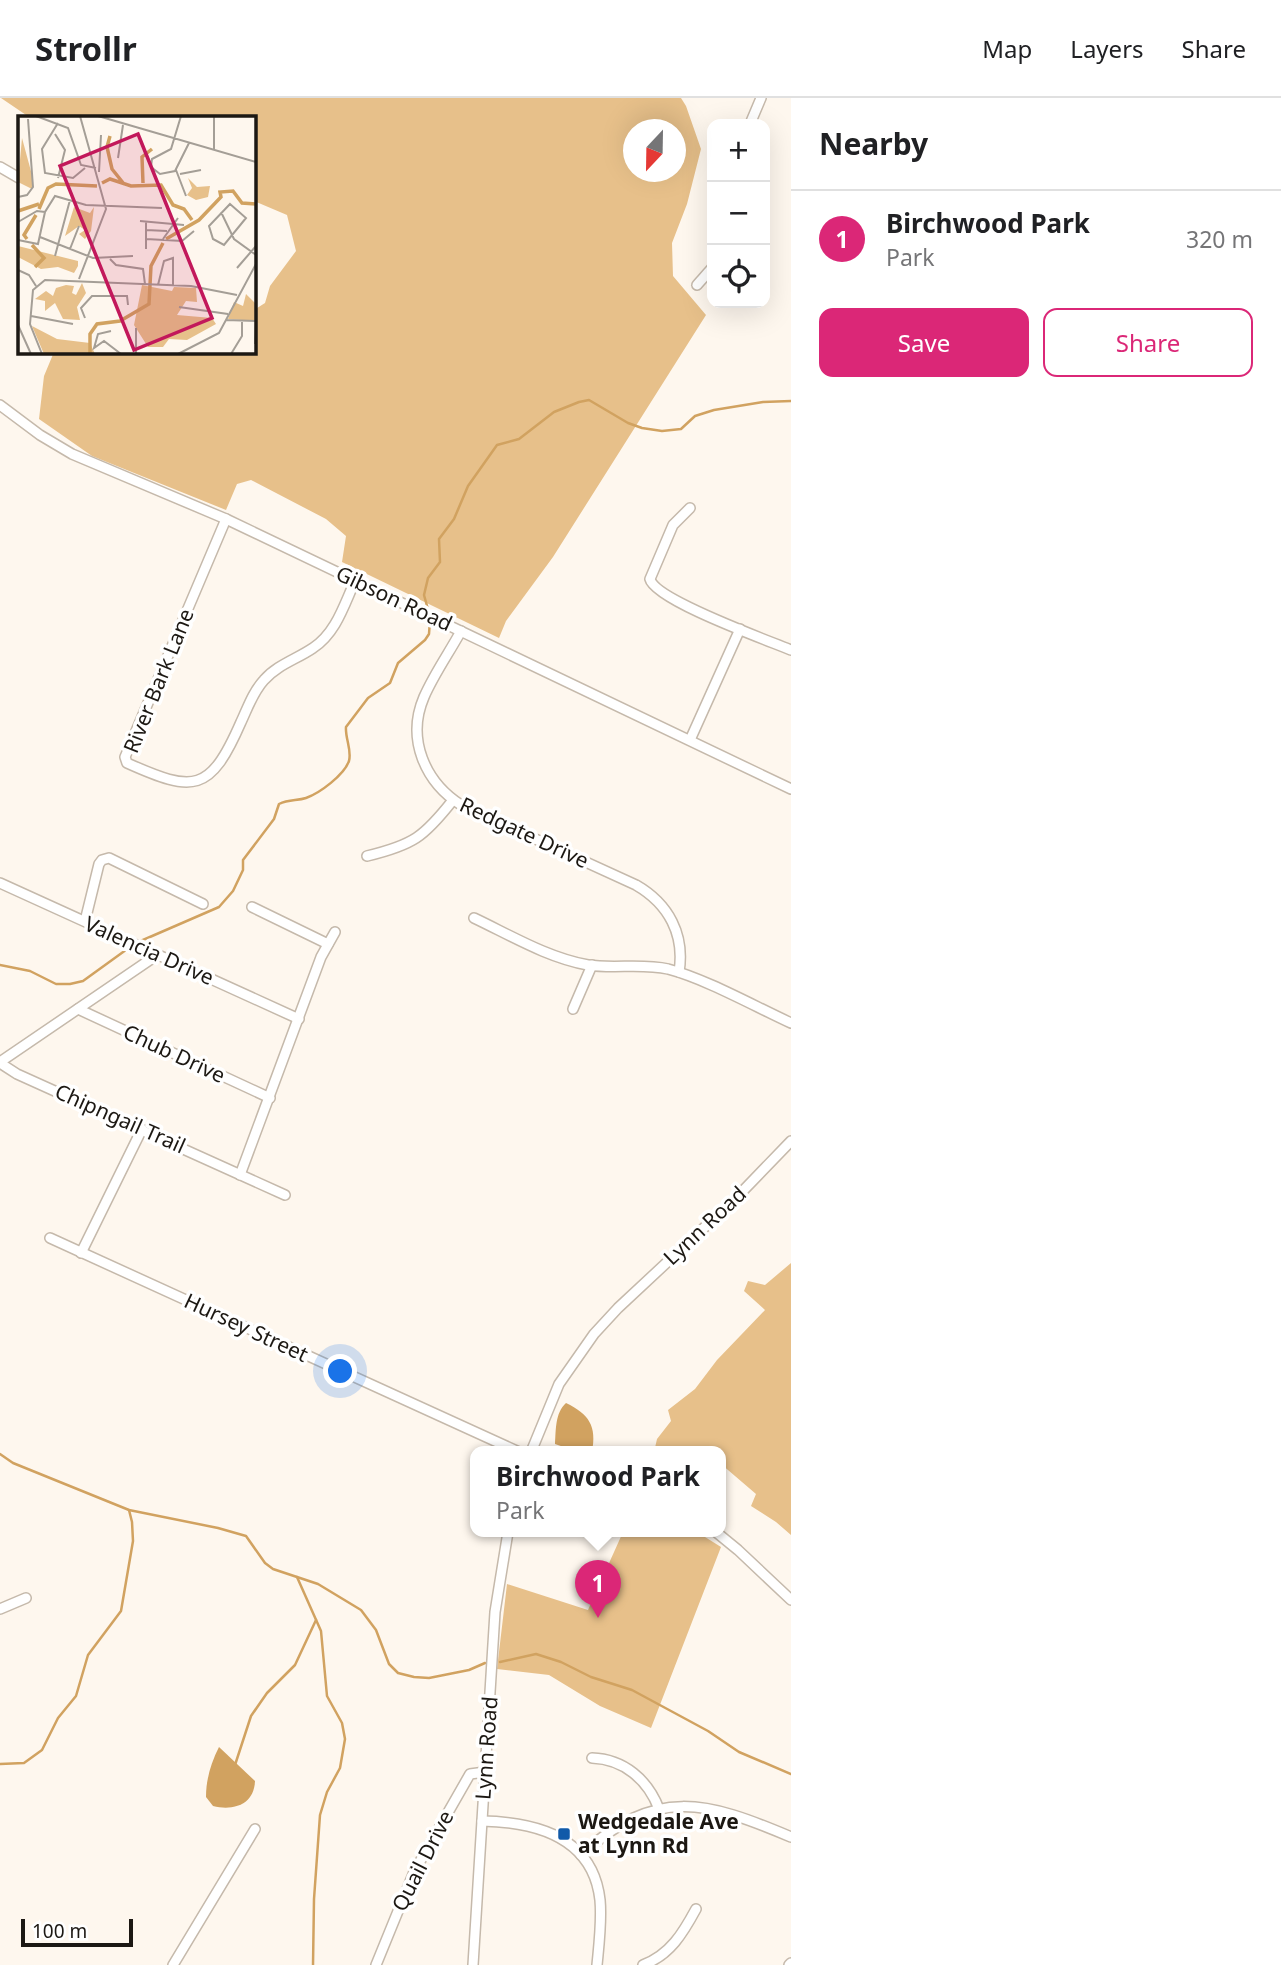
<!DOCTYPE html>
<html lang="en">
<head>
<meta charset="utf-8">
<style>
	:root { --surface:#fff; --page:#f2f2f2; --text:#202124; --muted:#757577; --line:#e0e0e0; --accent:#db2777 }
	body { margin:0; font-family:"Noto Sans",sans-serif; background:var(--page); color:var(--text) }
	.controls { position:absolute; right:21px; top:21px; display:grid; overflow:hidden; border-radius:14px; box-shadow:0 7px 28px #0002 }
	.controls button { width:63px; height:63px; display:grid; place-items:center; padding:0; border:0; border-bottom:2px solid var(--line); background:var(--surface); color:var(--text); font:35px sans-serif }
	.compass { position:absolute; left:623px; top:21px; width:63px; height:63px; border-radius:50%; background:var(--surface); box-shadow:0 7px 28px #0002; rotate:202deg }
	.scale { position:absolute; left:21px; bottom:18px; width:112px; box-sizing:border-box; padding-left:7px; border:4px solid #1c1813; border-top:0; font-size:19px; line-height:24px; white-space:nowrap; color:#1c1813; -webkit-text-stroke:5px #fff; paint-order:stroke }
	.you { position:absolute; left:341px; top:1274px; width:24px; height:24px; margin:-18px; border:5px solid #fff; border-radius:50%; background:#1a73e8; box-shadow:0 0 0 10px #1a73e833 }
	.badge { display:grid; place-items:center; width:46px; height:46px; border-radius:50%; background:var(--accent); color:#fff; font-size:23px; font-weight:700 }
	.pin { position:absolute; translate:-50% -58px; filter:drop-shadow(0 2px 4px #0008) }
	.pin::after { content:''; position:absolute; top:37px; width:24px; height:21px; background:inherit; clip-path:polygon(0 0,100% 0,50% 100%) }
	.popup { position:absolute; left:470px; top:1348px; width:256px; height:91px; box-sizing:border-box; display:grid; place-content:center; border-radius:14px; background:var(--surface); filter:drop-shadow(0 2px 5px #0005); font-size:23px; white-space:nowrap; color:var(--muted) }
	.popup b { font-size:26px; color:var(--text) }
	.popup::after { content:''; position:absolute; left:50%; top:100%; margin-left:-14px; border:14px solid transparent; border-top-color:var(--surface) }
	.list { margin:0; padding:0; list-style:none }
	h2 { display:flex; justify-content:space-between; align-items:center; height:91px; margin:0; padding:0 28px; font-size:30px }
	h2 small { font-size:23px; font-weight:400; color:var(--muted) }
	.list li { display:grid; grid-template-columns:46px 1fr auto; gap:21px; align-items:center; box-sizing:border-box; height:98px; padding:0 28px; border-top:2px solid var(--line) }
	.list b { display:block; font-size:26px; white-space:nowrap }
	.list p { margin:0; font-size:23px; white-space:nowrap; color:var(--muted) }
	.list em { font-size:23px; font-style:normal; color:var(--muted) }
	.actions { display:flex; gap:14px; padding:21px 28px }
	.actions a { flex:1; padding:16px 0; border:2px solid var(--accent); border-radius:14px; text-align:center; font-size:24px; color:var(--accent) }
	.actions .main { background:var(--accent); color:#fff }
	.icon { flex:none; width:38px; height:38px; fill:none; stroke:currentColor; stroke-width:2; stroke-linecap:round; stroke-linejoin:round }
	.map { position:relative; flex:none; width:791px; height:1867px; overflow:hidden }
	header { display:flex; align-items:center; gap:42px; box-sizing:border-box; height:98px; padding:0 35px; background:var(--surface); border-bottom:2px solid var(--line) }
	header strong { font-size:33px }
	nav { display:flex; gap:38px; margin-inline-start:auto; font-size:24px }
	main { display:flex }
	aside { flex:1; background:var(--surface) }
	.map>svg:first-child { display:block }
</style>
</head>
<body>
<header>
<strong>Strollr</strong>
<nav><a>Map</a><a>Layers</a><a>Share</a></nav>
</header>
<main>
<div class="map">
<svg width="791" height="1867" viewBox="0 0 791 1867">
	<rect width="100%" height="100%" fill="#fef7ee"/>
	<g fill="#e7c08a" fill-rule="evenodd">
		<path d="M1,0h680l5,8 15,43 -14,55 -15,39 1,33 33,39 -153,242 -47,64 -7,17 -157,-76 4,-26 -20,-17 -75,-39 -14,4 -11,26 -134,-54 -53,-37 5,-43 10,-24h200v-42l11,-7 5,-17 26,-35 -9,-36 -33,-14v-84h-225zM634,32h42v42h-42z"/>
		<polygon points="791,1165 791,1437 776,1424 751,1408 756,1396 721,1366 720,1354 702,1354 693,1348 688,1354 654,1354 657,1341 671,1323 668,1312 695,1291 717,1262 765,1212 744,1193 748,1183 765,1187"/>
		<polygon points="623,1434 697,1434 721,1449 651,1630 600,1608 549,1577 497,1571 507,1486 588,1512"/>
	</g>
	<g fill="#d1a260">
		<path d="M566,1305c23,11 31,23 26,49h-14l-23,-8c1,-14 0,-31 11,-41z"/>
		<path d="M219,1649l36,34c-1,24 -22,30 -42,25l-7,-9c0,-18 5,-34 13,-50z"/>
	</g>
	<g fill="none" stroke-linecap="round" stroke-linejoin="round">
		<g stroke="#d1a260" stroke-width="2.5">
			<polyline points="429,515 424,497 428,480 440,464 439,441 454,421 468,388 497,347 519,341 554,314 579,304 589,302 628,325 642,330 662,333 681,331 695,318 714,312 763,304 791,303"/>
			<path d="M136,845l83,-36 14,-16 10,-21v-10l31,-41 5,-15c10,-5 18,-3 27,-6 14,-5 38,-23 43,-37 3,-11 -4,-23 -3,-34l22,-29 22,-15 8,-20 27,-23 4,-6 1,-14"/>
			<polyline points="0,867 30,873 56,886 70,886 83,883 130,849"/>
			<polyline points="0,1356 13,1365 129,1412 218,1430 246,1438 265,1465 273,1471 318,1486 361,1512 376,1532 389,1566 398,1575 414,1579 429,1580 469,1572 485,1565"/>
			<polyline points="297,1479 321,1533 327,1598 342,1625 345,1641 340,1670 327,1694 320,1717 314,1801 313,1867"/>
			<polyline points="500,1564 536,1556 561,1564 591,1579 632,1592 708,1633 739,1654 791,1676"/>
			<polyline points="0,1666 24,1665 42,1652 58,1620 76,1598 88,1557 121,1513 133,1443 132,1424 129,1412"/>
			<polyline points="235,1667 251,1618 267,1595 295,1567 316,1522"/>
		</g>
		<defs>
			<g id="minor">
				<polyline points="750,26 761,0"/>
				<polyline points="0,69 19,80"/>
				<polyline points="697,187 712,170"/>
				<polyline points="0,307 40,337 72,356 226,421 791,691"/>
				<path d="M690,410l-17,17 -23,54c5,21 117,61 141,71"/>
				<path d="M226,421l-101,238 2,6c67,30 83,30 114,-41 7,-15 12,-30 23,-42 13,-15 33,-21 49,-32 23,-15 31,-43 42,-67"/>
				<path d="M461,533c-12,22 -27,43 -37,66 -18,42 1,85 37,108l175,80c33,19 49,50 43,87"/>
				<polyline points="690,642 740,531"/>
				<path d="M367,758c46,-11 57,-19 86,-56"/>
				<polyline points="0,785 299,921"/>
				<polyline points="252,809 328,846"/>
				<path d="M474,820c36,17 74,40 114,47 26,4 54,-2 80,4 38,10 86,37 123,54"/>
				<polyline points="85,823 99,766 102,762 109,760 203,806"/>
				<polyline points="78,911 270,1000"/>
				<polyline points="573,911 592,867"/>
				<polyline points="0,964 157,857"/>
				<polyline points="0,965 17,976 285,1097"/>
				<polyline points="240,1077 321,859 335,834"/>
				<polyline points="50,1140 519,1354"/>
				<polyline points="81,1155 142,1031"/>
				<polyline points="531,1354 559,1286 594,1236 618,1210 737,1099 791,1043"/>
				<polyline points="716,1434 738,1452 791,1502"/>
				<polyline points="0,1511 26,1500"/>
				<path d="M592,1660c32,1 56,22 67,51"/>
				<path d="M482,1723c54,1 111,16 118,79 2,21 -1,44 -3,65"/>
				<path d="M581,1757c75,-69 125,-54 210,-18"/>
				<polyline points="173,1867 255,1731"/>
				<polyline points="376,1867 414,1774 470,1676 485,1674"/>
				<polyline points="473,1867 495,1514 508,1434"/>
				<path d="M643,1867c27,-10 40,-32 53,-56"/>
				<polyline points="789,1867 791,1865"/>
			</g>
		</defs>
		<use href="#minor" stroke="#c5b9ab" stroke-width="12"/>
		<use href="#minor" stroke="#fff" stroke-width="9"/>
	</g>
	<rect fill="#115aa9" stroke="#fff" stroke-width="2.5" x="557" y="1729" width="14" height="14" rx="3.5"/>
	<g text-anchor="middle" stroke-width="7" stroke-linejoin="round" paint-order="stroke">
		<g font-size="21" fill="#1c1813" stroke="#fff">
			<text transform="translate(394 501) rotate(25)" y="7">Gibson Road</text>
			<text transform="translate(159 583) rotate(-68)" y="7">River Bark Lane</text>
			<text transform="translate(524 735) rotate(25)" y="7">Redgate Drive</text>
			<text transform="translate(149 853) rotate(24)" y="7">Valencia Drive</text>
			<text transform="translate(174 956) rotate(25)" y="7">Chub Drive</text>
			<text transform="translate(120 1021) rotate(24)" y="7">Chipngail Trail</text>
			<text transform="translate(705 1128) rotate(-43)" y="7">Lynn Road</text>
			<text transform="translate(246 1230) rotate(25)" y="7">Hursey Street</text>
			<text transform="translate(487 1650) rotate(-86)" y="7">Lynn Road</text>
			<text transform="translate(423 1763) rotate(-63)" y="7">Quail Drive</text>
		</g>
		<g font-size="21" font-weight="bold" fill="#1c1813" stroke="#fff" text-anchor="start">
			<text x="578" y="1731">Wedgedale Ave<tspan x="578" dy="24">at Lynn Rd</tspan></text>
		</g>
	</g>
	<g transform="translate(18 18)">
		<rect width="238" height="238" fill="#fef7ee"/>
		<path d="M4,22l10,37v14l-14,-7zM170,62l9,9 13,-1 -2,11 -12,3 -9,-5 5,-7zM56,91l16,6 4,-6 -3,24 -6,8 -6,-5 6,-4 -6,-4 -14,10zM0,130l60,15v5l-4,7 -16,-6 -17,2 -23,-12zM64,167l4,10 -9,14 3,13 -17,-1 -8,-16 -10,8v-10l-10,-2 11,-8 7,5 3,-8 10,-3 8,1 -2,7 4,2zM124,169l30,6 2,-4 22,1 1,14 -11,-1 -9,14 35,3 4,6 -29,16 -18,-1 -6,8h-15l-14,-22zM228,178l10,10v17l-28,-2 6,-17 9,4zM14,210l25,13 33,4 5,11h-51z" fill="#e7c08a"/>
		<path fill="none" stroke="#d1a260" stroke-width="3.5" d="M92,20l-3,11 5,22 12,15M84,67l8,-4 21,7 30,-1 12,20 11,4 8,11M125,67l-1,-26 10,-8M21,93l9,-21 8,-4 41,2M0,95l21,-7M9,123l-3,-4 12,-20M148,123l33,-19 22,-23 -1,-5 13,-1 9,12 14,1M14,129l12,13 -9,9M72,238v-20l7,-10 23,-3 29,-17 2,-38 12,-23"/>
		<path fill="none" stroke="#a49e96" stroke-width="2" d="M18,0l32,12 13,37 15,3M80,0l158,46M163,0l-10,33 -19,10 -1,8 9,7 15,-3 14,-28M40,7l-16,26 3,24 28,5 12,-10M37,18l10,16 -7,28M196,33v-33M100,42l5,-33M158,54l10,26M81,56l2,-37M162,58l21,-4M0,81l9,-2 6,-8 -5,-68M212,88l16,14 -22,27 -11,-6 -4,-13zM203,96l13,27 22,16M122,105l44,4M0,106l19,-11 8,1M128,106v27M128,114l21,1M22,121l53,21 40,-2M128,123l36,2 12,-10M145,123l15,-21M0,124l20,4 7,-32 10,-16 31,9 76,3M52,133l9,-23M37,140l15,-56M92,143l6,6 27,4 2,15M219,152l19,-22M0,154l11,5 7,11M61,163l27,-70 -26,-93M140,169l6,-24 9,-3v28M161,191l49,7M13,200l42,8M67,202l-4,-10 11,-12h35l1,9M208,204l30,1M0,209l13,29M118,212v26M93,215l-13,3 -4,14 10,-7 17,13M237,228l1,-23M24,238l-12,-30 3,-34 12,-10 146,6 46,9M160,238l41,-21 37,-69M186,238h28M213,238l11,-18v-15"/>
		<path fill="#c2185b" fill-opacity="0.15" stroke="#c2185b" stroke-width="3.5" d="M120,18l74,184 -78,32 -74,-184z"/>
		<rect width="238" height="238" fill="none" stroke="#1c1813" stroke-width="3.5"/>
	</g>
</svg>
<div class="controls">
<button>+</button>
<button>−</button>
<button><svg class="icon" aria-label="locate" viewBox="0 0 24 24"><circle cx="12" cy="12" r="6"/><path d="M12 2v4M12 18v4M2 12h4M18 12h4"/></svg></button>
</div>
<svg class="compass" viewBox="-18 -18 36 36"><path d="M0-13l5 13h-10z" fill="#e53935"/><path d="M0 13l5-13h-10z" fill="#757577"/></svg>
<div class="scale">100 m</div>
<div class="you"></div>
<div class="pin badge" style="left:598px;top:1520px">1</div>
<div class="popup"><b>Birchwood Park</b>Park</div>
</div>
<aside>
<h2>Nearby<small></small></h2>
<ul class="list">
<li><span class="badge">1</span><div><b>Birchwood Park</b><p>Park</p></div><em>320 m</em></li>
</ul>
<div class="actions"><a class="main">Save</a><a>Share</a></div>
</aside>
</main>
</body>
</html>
